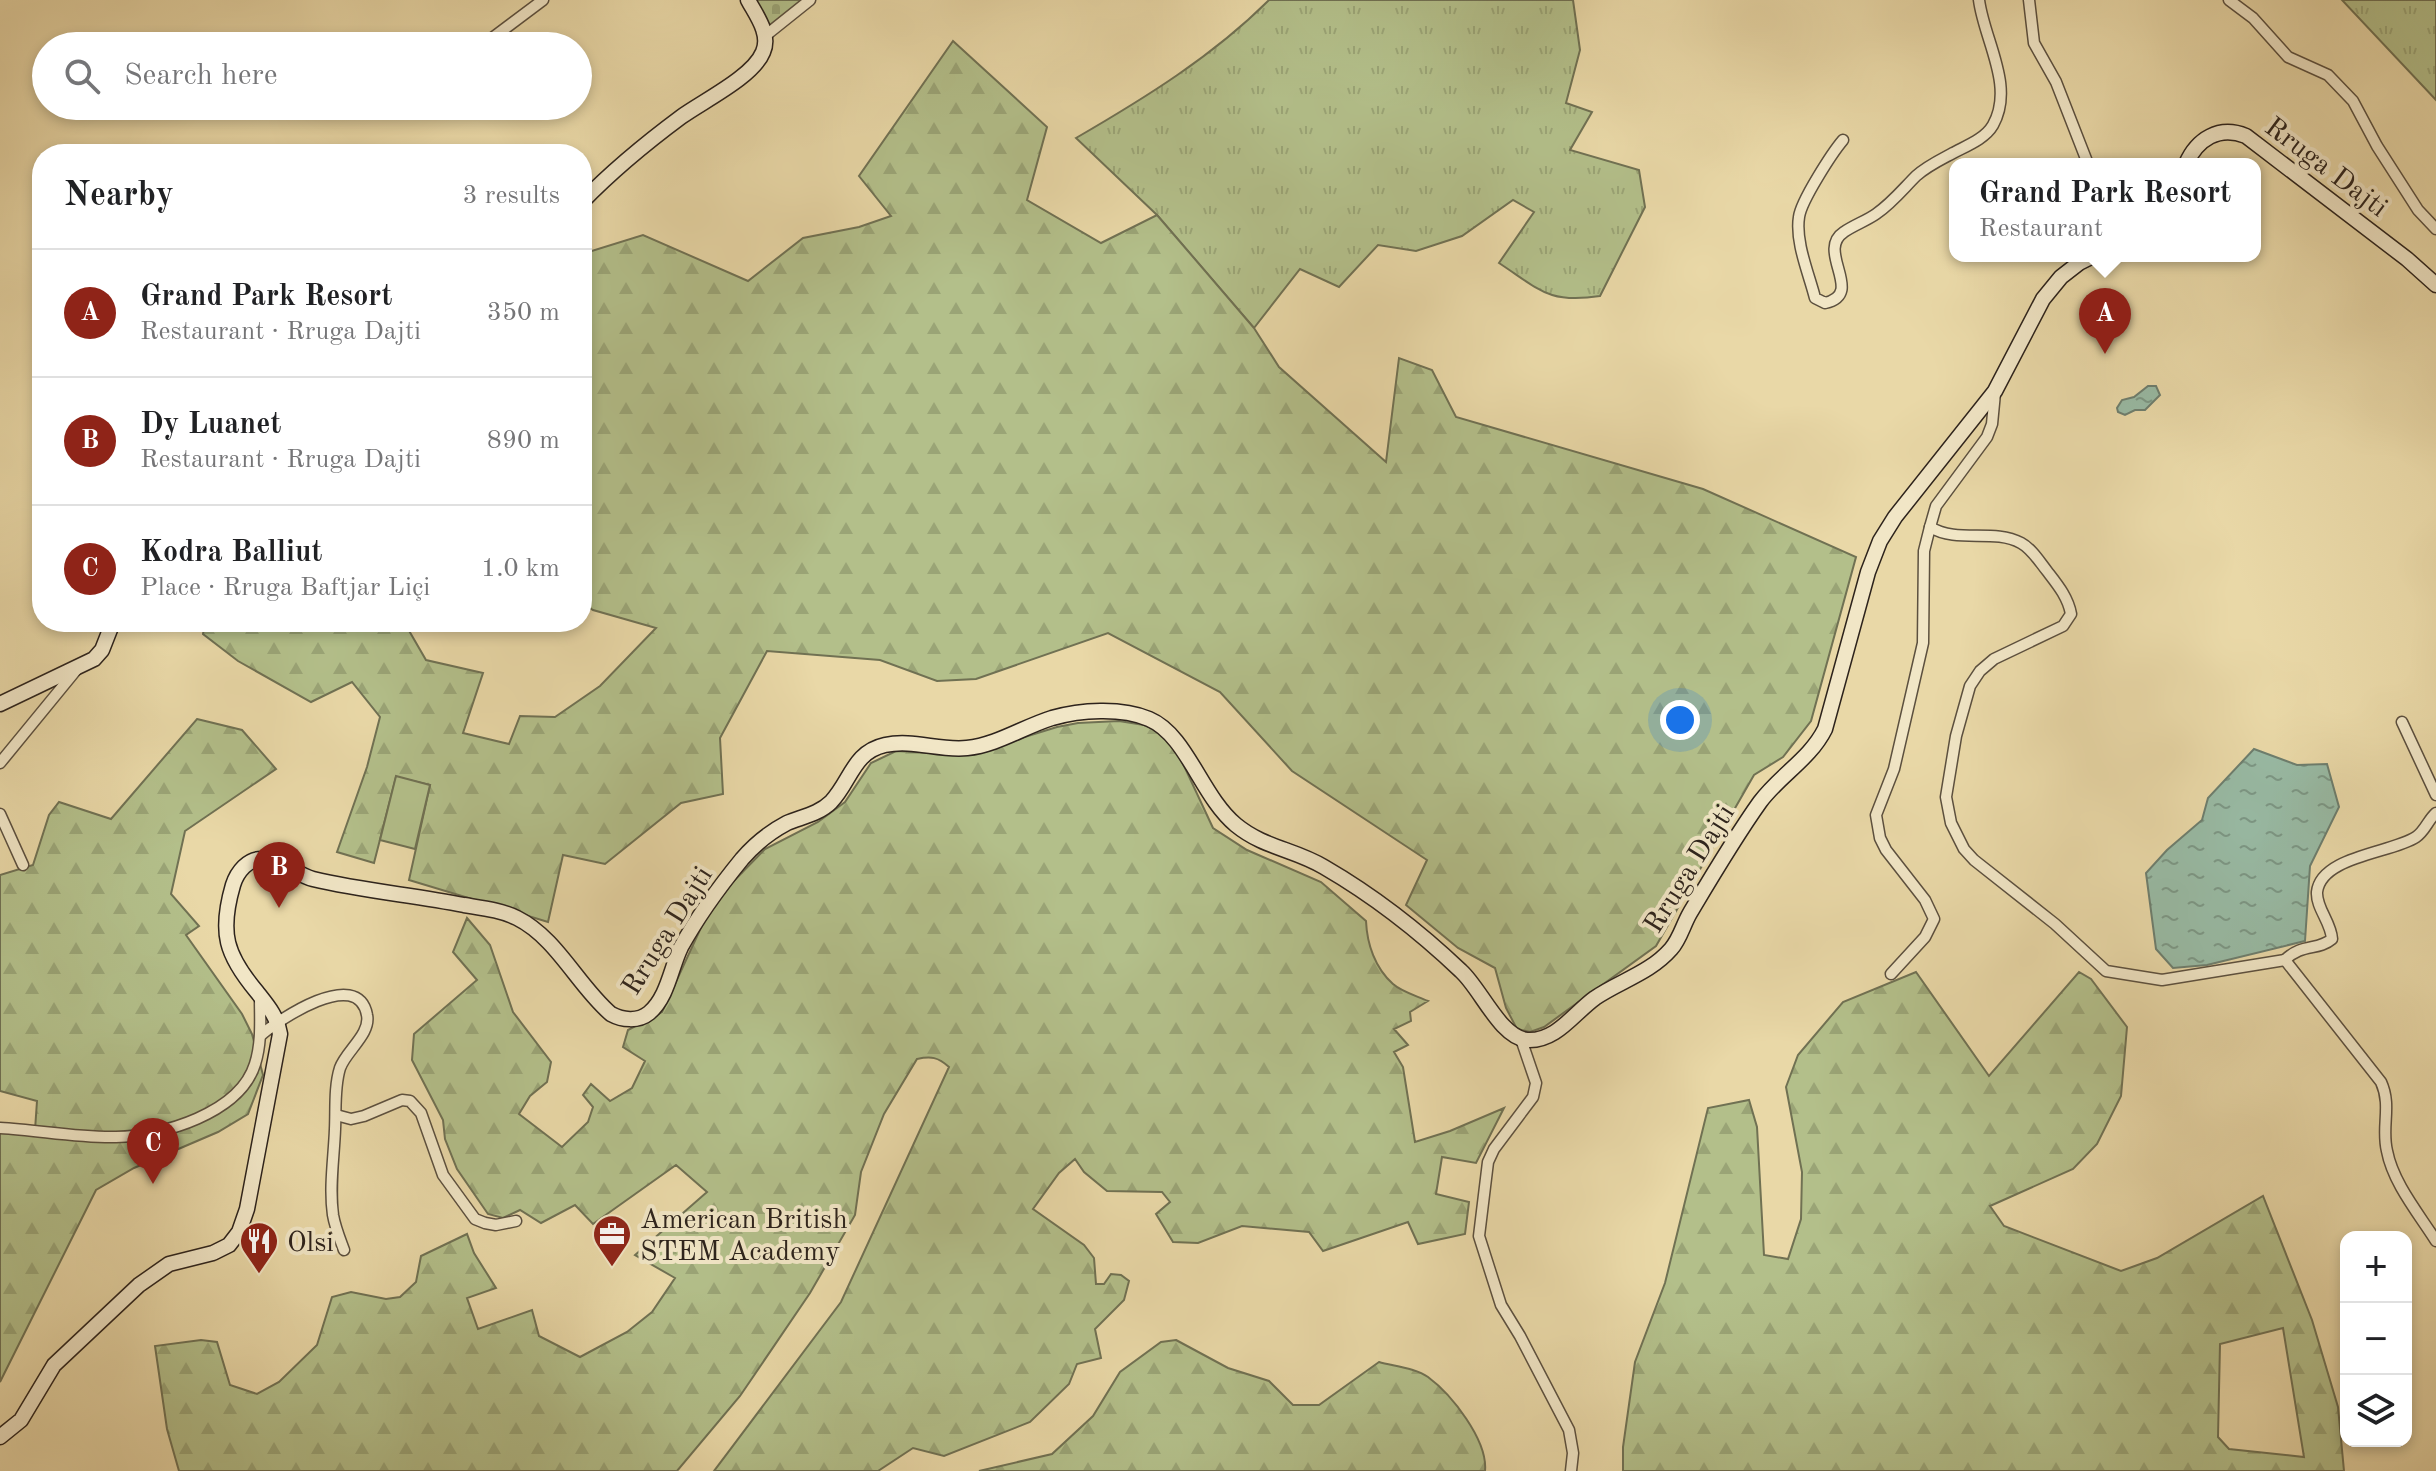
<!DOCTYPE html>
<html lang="en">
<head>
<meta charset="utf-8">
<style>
	:root { --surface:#fff; --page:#f6f6f6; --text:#202124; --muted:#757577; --line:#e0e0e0; --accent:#8f2418 }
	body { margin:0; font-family:"Old Standard TT",serif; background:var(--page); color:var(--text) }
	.controls { position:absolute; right:24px; bottom:24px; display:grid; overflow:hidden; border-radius:16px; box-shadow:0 4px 12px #0003 }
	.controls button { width:72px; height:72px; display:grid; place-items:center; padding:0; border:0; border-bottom:2px solid var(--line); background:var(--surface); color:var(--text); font:40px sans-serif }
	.you { position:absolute; left:1680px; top:720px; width:28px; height:28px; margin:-20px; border:6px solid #fff; border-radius:50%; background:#1a73e8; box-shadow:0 0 0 12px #1a73e833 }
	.badge { display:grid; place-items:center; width:52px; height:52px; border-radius:50%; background:var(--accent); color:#fff; font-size:26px; font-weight:700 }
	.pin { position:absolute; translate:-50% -66px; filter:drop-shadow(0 2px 4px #0008) }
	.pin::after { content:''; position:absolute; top:42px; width:28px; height:24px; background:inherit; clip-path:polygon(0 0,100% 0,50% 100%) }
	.popup { position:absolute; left:1949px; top:158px; width:312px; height:104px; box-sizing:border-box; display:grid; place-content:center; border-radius:16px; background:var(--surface); filter:drop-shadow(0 2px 6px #0005); font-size:26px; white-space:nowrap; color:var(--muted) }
	.popup b { font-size:30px; color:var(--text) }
	.popup::after { content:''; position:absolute; left:50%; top:100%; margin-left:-16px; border:16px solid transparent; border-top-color:var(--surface) }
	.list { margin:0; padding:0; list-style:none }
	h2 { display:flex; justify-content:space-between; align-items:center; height:104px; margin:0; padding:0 32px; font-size:34px }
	h2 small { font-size:26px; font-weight:400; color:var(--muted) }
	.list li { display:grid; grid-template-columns:52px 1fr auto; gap:24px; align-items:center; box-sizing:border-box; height:128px; padding:0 32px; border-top:2px solid var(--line) }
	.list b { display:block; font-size:30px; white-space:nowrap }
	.list p { margin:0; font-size:26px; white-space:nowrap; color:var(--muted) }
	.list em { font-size:26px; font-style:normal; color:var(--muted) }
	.icon { flex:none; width:44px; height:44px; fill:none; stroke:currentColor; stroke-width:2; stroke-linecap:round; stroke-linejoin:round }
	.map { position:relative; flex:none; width:2436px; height:1471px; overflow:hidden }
	.search { position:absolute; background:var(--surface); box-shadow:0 4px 12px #0003; left:32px; top:32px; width:560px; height:88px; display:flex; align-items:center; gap:20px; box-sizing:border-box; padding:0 28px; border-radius:44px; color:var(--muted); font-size:30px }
	.panel { position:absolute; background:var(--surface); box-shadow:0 4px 12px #0003; left:32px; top:144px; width:560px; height:488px; border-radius:32px }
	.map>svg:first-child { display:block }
</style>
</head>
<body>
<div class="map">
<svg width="2436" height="1471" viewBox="0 0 2436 1471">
	<defs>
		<pattern id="grass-tufts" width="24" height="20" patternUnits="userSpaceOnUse" patternTransform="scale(2)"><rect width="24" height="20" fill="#b3bf8a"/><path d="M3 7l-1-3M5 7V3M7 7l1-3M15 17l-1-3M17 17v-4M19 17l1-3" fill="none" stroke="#9aa476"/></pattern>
		<pattern id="forest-firs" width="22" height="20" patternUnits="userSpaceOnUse" patternTransform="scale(2)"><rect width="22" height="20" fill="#b3bf8a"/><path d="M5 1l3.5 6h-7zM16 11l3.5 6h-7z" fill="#9aa476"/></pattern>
		<pattern id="cemetery-stones" width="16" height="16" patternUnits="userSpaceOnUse" patternTransform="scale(2)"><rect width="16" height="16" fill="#b3bf8a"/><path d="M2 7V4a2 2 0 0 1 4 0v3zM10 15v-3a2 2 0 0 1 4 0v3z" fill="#9aa476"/></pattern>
		<pattern id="water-ripples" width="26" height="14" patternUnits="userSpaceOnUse" patternTransform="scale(2)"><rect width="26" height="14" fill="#98baa4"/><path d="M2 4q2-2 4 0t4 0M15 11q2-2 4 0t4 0" fill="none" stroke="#7c9785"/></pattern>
	</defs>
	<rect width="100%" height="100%" fill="#e9d8a7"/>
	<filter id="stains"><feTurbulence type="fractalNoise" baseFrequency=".0025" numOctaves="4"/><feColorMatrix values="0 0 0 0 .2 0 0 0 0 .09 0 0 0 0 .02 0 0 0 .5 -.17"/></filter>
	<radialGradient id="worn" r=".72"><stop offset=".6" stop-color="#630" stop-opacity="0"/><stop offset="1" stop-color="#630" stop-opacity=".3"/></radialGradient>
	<g fill="url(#grass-tufts)" stroke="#707153" stroke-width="2">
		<path d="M1269,0h304l7,50 -14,53 26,9 -22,38 69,20 6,37 -45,89c-51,8 -60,-6 -101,-33l35,-51 -21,-12 -51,36 -46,15 -38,-6 -39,42 -39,-18 -46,59 -97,-113 -81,-77c69,-40 137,-82 193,-138z"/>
		<polygon points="2342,0 2436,0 2436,100"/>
	</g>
	<g fill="url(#forest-firs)" stroke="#707153" stroke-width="2" fill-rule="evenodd">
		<polygon points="953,41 1047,127 1027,200 1101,243 1157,215 1254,328 1279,367 1386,462 1399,358 1432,370 1456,417 1703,489 1856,557 1811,721 1783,757 1754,775 1656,946 1544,1027 1530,1032 1517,1029 1506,1008 1495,968 1458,948 1406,905 1427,860 1292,771 1220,692 1108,633 976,679 937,681 880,660 767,651 720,738 723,794 681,803 605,864 563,855 548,922 409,880 430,785 396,777 374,863 337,852 367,767 380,717 352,682 311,702 238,661 203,634 205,622 404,622 426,660 483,673 463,733 509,744 520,716 555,717 600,686 656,628 593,610 582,603 582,254 643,235 748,281 803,238 859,227 891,216 859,176"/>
		<polygon points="197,719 242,730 276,769 185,831 171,894 199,926 186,935 242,1014 252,1034 263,1075 248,1114 218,1132 134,1168 96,1190 0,1382 0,1128 35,1130 37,1101 0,1091 0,875 33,865 49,815 59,802 111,819"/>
		<path d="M1119,721l25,4 15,6 19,22 35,75 34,22 74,32 45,39c1,23 9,47 27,63 9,8 24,12 35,17l-18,11 1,9 -17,8 14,16 -14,7 9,15 12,75 35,-11 54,-23 -28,55 -34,-6 -6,37 33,8 -4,32 -47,10 -10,-22 -85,29 -14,-19 -67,-6 -44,17 -25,-1 -17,-28 14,-12 -8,-10 -55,-1 -23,-19 -9,-13 -16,14 -26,36 51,36 10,13 2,26h8l7,-10 10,1 8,6 -5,19 -29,29 6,29 -24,6 -8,20 -39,38 -86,34 -31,-8 -35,23h-164l127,-169 108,-235c-11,-10 -18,-11 -32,-8l-33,55 -23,58 -6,43 -45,78 -70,103 -63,75h-498l-12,-42 -12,-83 46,-6 16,2 13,43 27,9 22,-12 38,-37 15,-48 19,-5 35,7 14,-2 16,-15 5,-26 46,-22 7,19 22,35 -29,10 11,31 54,-19 7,26 41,21 47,-25 25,-20 23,-34 -40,-23 72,-63 -31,-27 -83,59 -18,-19 -34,18 -21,-13 -17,8 -15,-4 -31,-45 -12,-30 -2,-19 -31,-60 2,-26 63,-54 -24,-28 14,-34 23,27 23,67 38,50 -4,20 -17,14 -11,18 43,33 26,-25 5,-15 -10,-12 8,-11 19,17 22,-13 13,-27 -22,-14 5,-17 34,-18 43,-93 21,-30 39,-40 53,-27 27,-20 26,-39 25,-12 57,3 26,-3 78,-24 21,-4z"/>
		<path d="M1916,972l73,104 90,-104 12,7 36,48 -6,69 -24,48 -24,25 -83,37 14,20 117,45 36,-13 106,-62 49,124 26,87 6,64h-721v-24l12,-85 30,-79 43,-175 41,-8 8,27 7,128 24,4 13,-40 1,-47 -16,-85 12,-32 45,-53zM2283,1328l21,129 -75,-8 -11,-12 2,-93z"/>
		<path d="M1176,1340l52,28 41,13 24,24h26l60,-43c14,4 37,6 49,15 23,17 60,63 57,94h-506l73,-17 41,-38 27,-44 41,-30z"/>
	</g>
	<polygon fill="url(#cemetery-stones)" stroke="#707153" stroke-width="2" points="755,0 810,0 770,27"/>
	<polygon fill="#b3bf8a" stroke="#707153" stroke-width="2" points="396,776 430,785 415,849 380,840"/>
	<g fill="url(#water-ripples)" stroke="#6d7e6e" stroke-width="2">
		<polygon points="2148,386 2156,386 2160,395 2145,410 2135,410 2125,415 2118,412 2117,408 2122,400 2134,397"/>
		<polygon points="2254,749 2297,765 2327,764 2339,807 2310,866 2305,941 2207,965 2173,968 2156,949 2146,873 2167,850 2202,820 2208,798"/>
	</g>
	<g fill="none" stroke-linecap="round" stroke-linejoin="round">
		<defs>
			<g id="street">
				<polyline points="2029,0 2034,43 2056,82 2088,164"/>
				<polyline points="2229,0 2253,18 2288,57 2328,75 2353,101 2377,146 2418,210 2436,229"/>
				<polyline points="765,36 810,0"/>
				<polyline points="487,42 543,0"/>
				<path d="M1843,140c-11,13 -42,61 -44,77 -4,25 10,57 16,81l10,5c41,-9 -10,-52 19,-71 10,-7 22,-11 32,-18 16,-11 27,-25 40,-38 11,-10 24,-16 37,-23 13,-7 32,-14 40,-28 22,-39 -9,-85 -14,-125"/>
				<path d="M1995,393l-3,31 -5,13 -51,69 -6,21c28,17 63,1 91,16 11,6 18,18 26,28 10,13 21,26 24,43l-8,12 -69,33 -14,12 -10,15 -14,50 -10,61 5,26 13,26 10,11 81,64 51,47 56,9 123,-20"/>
				<polyline points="2402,722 2436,795"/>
				<polyline points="0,763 77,669"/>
				<polyline points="0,814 23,865"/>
				<path d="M2285,960l96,122c11,24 0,45 6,69 6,32 32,63 49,90"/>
				<path d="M2285,960c17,-17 33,-9 47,-21 -1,-17 -16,-31 -15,-47 4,-36 75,-39 99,-55 9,-6 12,-17 20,-24"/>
				<polyline points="1891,974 1925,937 1934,919 1925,900 1886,850 1880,838 1876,815 1894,769 1923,643 1924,551 1930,527"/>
				<path d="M260,1036c18,-16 98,-70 107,-21 4,19 -21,36 -27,53 -6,19 -4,41 -5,61 -1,28 -6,58 -2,86 2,12 7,24 11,35"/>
				<polyline points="1521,1039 1536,1083 1533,1097 1494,1149 1488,1162 1479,1236 1501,1305 1520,1336 1569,1430 1573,1453 1571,1471"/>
				<polyline points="336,1115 351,1119 364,1116 402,1100 410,1101 421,1113 443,1175 475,1219 485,1223 496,1225 516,1221"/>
				<path d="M0,1128c38,2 78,10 116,9 47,-1 124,-24 139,-73 7,-22 5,-45 5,-67"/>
			</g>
			<g id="secondary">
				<path d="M2186,164c11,-25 33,-39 60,-28l161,123 29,26"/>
				<path d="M582,202c30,-31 64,-59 99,-85 22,-16 72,-40 82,-65 8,-18 -7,-37 -15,-52"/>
				<polyline points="0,704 94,659 102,650 113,622"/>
				<path d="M0,1437l21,-17 33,-55 85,-80 30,-21 44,-11 16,-8 10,-13 8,-23 33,-175c-3,-18 -12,-28 -23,-42 -31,-37 -38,-59 -24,-107 4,-13 15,-27 30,-26 17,0 34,16 50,20 50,12 101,16 151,26 18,3 37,5 53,13 40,20 61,68 94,96 11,6 27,8 38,-1 19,-16 22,-46 32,-66 17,-31 39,-61 61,-88 12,-14 28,-27 45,-36 14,-6 32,-9 44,-21 20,-21 22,-50 54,-57 28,-6 54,6 82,3 30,-3 56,-21 85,-30 28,-8 69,-11 97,1 38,16 52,77 87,106 28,23 58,24 88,42 50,29 95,64 137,104 20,18 39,66 66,69 29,2 47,-27 68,-42 25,-17 55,-25 76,-49 9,-10 12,-24 19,-36 22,-37 45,-76 70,-111 20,-27 50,-43 65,-73l43,-157 12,-31 15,-24 100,-126 48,-92 18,-22 18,-14 14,-7"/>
			</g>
		</defs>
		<use href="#street" stroke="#5c503f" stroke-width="13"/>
		<use href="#secondary" stroke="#2d231c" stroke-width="17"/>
		<use href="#street" stroke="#f1e6c6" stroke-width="10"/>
		<use href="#secondary" stroke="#f1e6c6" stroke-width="14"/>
	</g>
	<defs>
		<symbol id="office-pin" viewBox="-11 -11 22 30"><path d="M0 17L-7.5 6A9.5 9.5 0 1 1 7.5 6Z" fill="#8f2418" stroke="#f1e6c6"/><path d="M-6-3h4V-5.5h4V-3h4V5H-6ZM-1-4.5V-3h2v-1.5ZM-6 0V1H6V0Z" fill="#fff"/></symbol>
		<symbol id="restaurant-pin" viewBox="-11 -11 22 30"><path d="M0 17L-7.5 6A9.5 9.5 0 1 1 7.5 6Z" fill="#8f2418" stroke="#f1e6c6"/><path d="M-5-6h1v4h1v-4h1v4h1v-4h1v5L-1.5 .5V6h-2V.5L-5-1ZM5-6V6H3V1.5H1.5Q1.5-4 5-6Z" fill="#fff"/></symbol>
	</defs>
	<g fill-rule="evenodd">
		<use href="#office-pin" x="590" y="1212" width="44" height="60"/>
		<use href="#restaurant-pin" x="237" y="1219" width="44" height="60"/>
	</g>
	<g text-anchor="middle" stroke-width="8" stroke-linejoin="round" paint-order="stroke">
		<g font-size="28" fill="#2d231c" stroke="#f1e6c6">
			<text transform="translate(2327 166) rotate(37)" y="10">Rruga Dajti</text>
			<text transform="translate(1688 868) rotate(-58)" y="10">Rruga Dajti</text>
			<text transform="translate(666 930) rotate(-58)" y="10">Rruga Dajti</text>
		</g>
		<g font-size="28" fill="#2d231c" stroke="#f1e6c6" text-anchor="start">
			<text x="640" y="1228">American British<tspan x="640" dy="32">STEM Academy</tspan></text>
			<text x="287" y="1251">Olsi</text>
		</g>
	</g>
	<rect width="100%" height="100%" filter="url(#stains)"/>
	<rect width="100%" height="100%" fill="url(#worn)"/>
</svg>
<div class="controls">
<button>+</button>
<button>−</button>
<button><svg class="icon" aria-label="layers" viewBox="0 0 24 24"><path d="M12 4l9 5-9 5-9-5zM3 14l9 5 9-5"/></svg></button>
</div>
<div class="you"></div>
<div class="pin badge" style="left:2105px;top:354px">A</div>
<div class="popup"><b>Grand Park Resort</b>Restaurant</div>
<div class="pin badge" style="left:279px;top:908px">B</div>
<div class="pin badge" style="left:153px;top:1184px">C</div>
<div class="search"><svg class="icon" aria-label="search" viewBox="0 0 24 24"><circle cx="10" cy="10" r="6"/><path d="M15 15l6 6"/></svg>Search here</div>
<section class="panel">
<h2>Nearby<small>3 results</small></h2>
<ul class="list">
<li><span class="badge">A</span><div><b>Grand Park Resort</b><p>Restaurant · Rruga Dajti</p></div><em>350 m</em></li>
<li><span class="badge">B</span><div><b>Dy Luanet</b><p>Restaurant · Rruga Dajti</p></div><em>890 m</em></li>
<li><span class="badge">C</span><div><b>Kodra Balliut</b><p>Place · Rruga Baftjar Liçi</p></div><em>1.0 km</em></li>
</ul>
</section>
</div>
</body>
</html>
